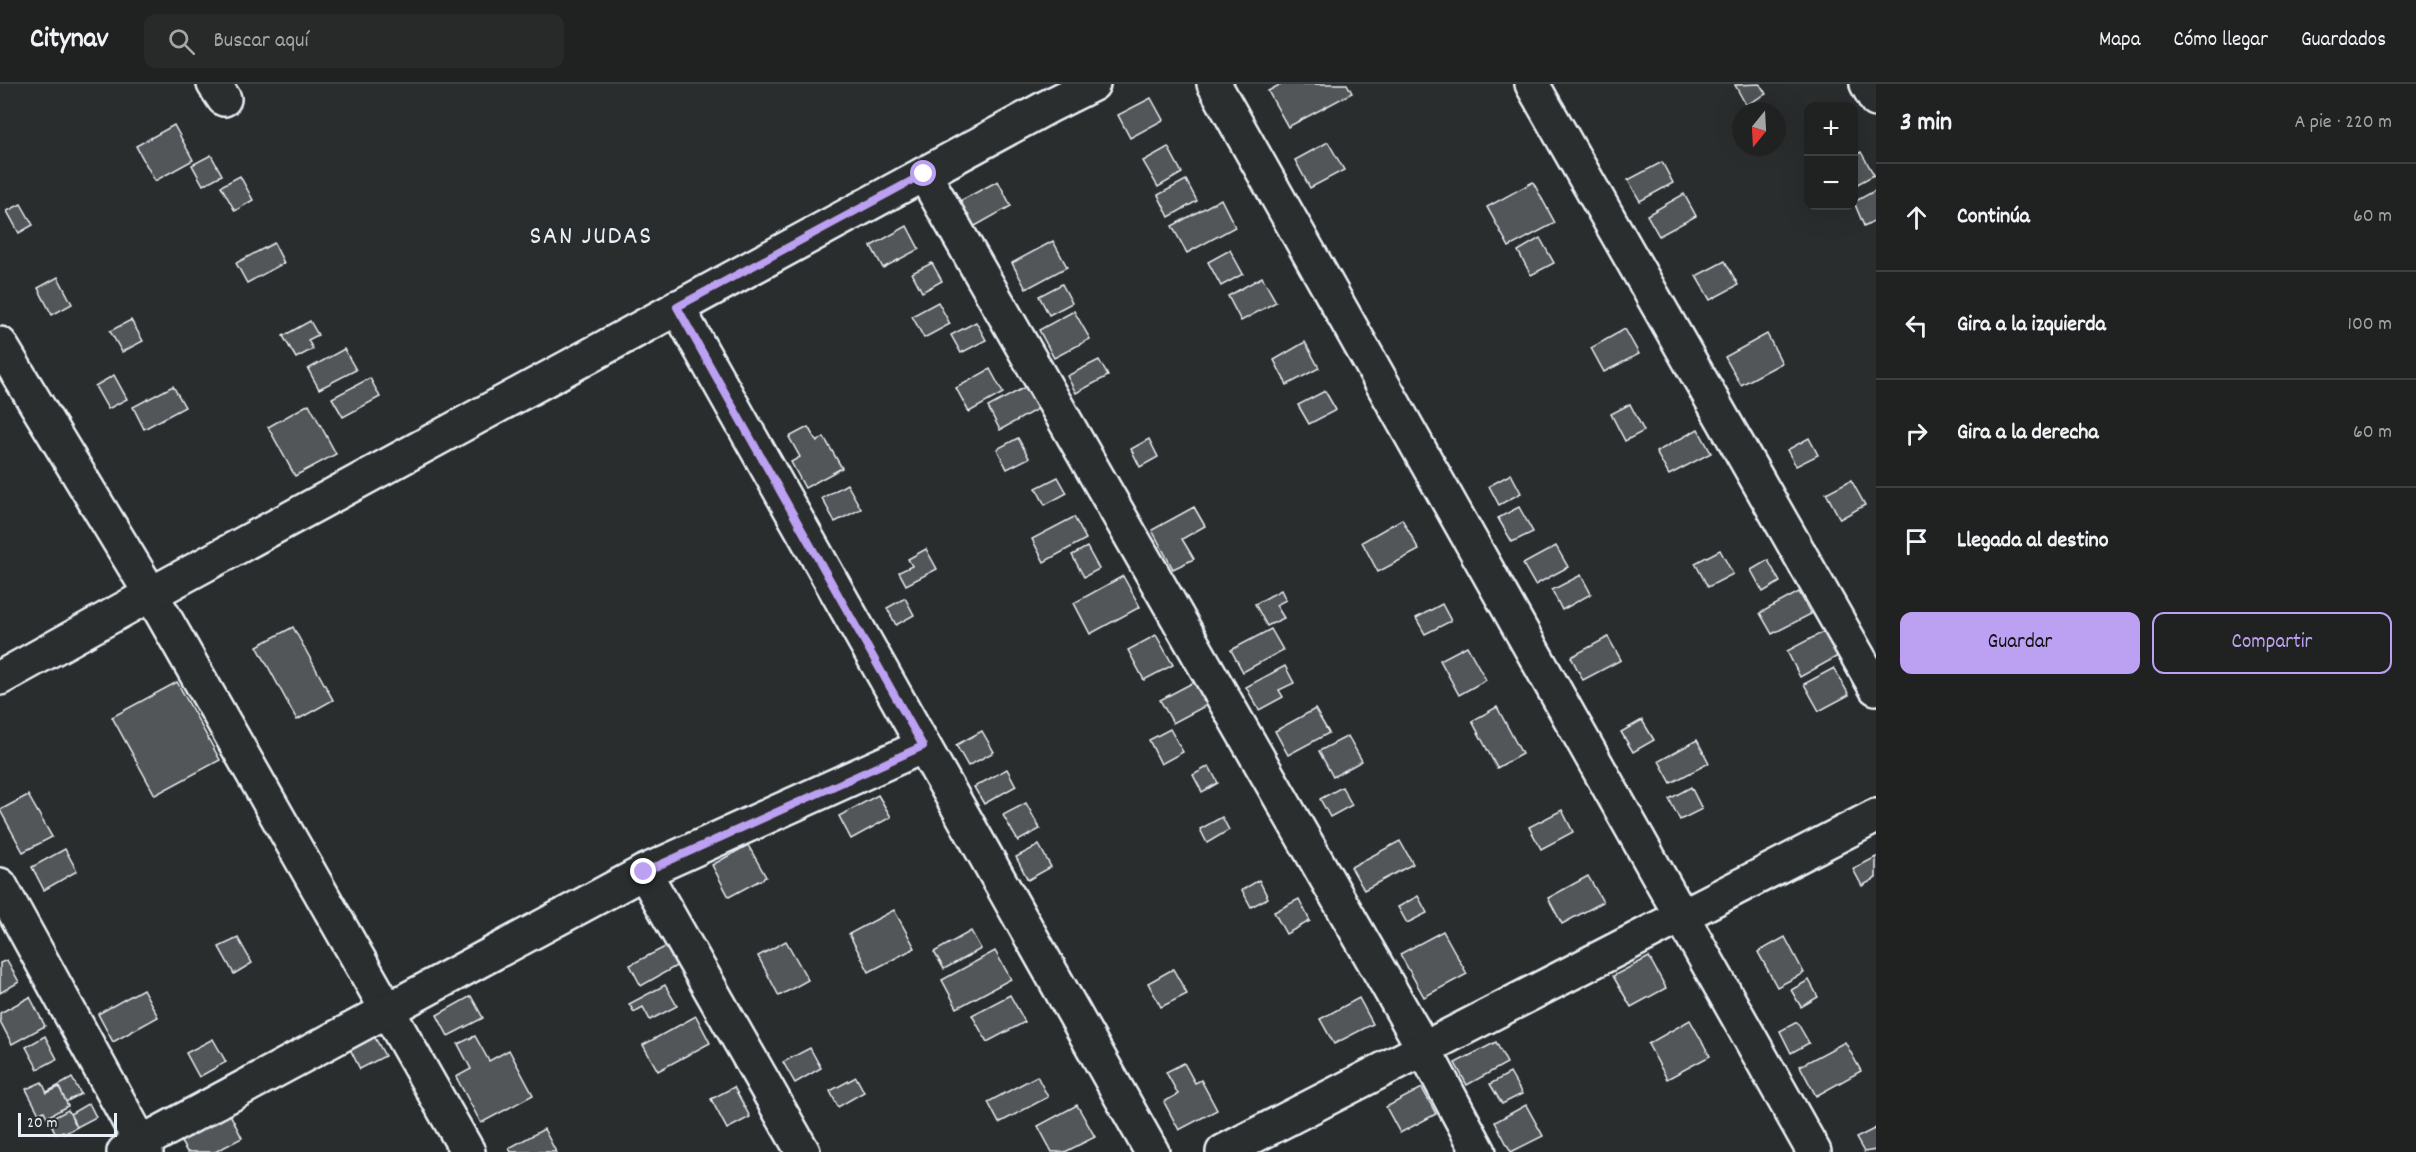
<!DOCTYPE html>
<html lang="es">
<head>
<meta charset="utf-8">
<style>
	:root { --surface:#202222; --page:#282a2a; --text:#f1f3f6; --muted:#a2a4a5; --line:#3d3f40; --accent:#bca0f2 }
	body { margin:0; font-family:Dekko,sans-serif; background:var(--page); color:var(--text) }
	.controls { position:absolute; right:18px; top:18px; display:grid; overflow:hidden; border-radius:12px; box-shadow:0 6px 24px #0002 }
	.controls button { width:54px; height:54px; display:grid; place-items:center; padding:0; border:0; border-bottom:2px solid var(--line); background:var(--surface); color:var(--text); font:30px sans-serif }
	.compass { position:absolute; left:1732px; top:18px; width:54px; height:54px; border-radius:50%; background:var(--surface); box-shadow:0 6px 24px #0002; rotate:198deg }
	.scale { position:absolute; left:18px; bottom:15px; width:99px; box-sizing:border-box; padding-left:6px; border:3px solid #e8f1f8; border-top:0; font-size:16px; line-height:21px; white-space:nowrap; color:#e8f1f8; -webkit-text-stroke:4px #2a2d2e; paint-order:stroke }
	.stop { position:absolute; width:18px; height:18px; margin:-14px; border:4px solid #bca0f2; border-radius:50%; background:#fff }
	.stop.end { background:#bca0f2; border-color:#fff; box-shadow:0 2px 6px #0008 }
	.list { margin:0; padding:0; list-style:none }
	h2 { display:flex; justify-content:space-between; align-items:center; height:78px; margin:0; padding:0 24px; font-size:26px }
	h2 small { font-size:20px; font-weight:400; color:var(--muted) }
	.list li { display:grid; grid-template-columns:39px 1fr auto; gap:18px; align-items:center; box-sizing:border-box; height:108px; padding:0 24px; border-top:2px solid var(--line) }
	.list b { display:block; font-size:22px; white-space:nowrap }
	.list em { font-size:20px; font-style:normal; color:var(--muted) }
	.actions { display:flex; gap:12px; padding:18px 24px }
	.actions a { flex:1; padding:14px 0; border:2px solid var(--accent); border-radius:12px; text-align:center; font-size:21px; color:var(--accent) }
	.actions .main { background:var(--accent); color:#111 }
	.icon { flex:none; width:33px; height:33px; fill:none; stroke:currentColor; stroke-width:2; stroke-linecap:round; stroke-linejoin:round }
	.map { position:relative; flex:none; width:1876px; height:1068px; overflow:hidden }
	header { display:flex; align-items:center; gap:36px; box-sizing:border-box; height:84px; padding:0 30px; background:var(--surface); border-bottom:2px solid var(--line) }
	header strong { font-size:28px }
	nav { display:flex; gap:33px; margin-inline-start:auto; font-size:21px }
	.search { width:420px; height:54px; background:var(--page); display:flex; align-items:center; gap:15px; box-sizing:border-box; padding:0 21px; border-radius:12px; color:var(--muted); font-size:22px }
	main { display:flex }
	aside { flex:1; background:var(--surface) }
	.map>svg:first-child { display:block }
</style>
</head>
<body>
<header>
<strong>Citynav</strong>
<div class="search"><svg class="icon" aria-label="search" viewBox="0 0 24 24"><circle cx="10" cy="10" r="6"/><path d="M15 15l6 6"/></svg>Buscar aquí</div>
<nav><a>Mapa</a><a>Cómo llegar</a><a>Guardados</a></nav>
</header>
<main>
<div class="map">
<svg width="1876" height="1068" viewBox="0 0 1876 1068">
	<rect width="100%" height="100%" fill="#2a2d2e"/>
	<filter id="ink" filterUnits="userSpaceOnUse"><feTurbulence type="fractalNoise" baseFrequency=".0167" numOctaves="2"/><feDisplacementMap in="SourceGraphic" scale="12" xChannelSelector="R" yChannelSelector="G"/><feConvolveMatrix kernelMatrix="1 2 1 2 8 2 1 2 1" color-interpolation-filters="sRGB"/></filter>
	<g filter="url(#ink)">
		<g fill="#535759" stroke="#e8f1f8" stroke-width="1.5">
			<polygon points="1281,0 1347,0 1352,9 1288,43 1268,7"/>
			<polygon points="1760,0 1766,10 1746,21 1735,1"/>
			<polygon points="1151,14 1163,36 1130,54 1118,31"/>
			<polygon points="174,41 193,76 155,97 136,62"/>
			<polygon points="1328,58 1344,86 1310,104 1295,76"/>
			<polygon points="1168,63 1182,89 1158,103 1143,77"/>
			<polygon points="1861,68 1874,91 1854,102 1854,72"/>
			<polygon points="211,71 222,91 203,101 192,81"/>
			<polygon points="1662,78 1673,99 1640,117 1628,96"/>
			<polygon points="240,92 253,116 235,127 221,102"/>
			<polygon points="1186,96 1197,117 1169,133 1158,111"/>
			<polygon points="998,97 1011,122 968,146 954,120"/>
			<polygon points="1533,98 1555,139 1509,163 1487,123"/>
			<polygon points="1876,106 1876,136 1864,142 1854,118"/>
			<polygon points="1684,110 1696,132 1659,152 1647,131"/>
			<polygon points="1221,115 1235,143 1187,169 1172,142"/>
			<polygon points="21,120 33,141 19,149 7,127"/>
			<polygon points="907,142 919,165 883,184 871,162"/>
			<polygon points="1540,154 1554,179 1531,191 1518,167"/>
			<polygon points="1053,157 1067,183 1026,205 1012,179"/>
			<polygon points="274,159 284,179 247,199 236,179"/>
			<polygon points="1230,166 1243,190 1221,202 1208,178"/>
			<polygon points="1725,177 1738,201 1710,216 1696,192"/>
			<polygon points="932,179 942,197 922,208 912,189"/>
			<polygon points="58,193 72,220 52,231 38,204"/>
			<polygon points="1262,193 1276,218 1241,237 1228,212"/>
			<polygon points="1062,200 1072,219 1049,231 1039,212"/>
			<polygon points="938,218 950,240 924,254 912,232"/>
			<polygon points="1074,227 1090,255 1054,274 1039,246"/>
			<polygon points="131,236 143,257 122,268 110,247"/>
			<polygon points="310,237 318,251 308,256 313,265 296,274 283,252"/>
			<polygon points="976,238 986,256 961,269 951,251"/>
			<polygon points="1625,245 1639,270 1604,288 1591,264"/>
			<polygon points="1767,250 1782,279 1741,301 1725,273"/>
			<polygon points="1305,258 1319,284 1287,301 1274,276"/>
			<polygon points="344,265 356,286 319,305 308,285"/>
			<polygon points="1099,276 1108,292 1076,309 1067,292"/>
			<polygon points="990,285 1003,309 969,328 956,304"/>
			<polygon points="114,291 127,315 108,325 95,302"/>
			<polygon points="370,294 380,313 343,333 332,314"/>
			<polygon points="1029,301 1041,323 1000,346 988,323"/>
			<polygon points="173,302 185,323 144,345 133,323"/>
			<polygon points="1325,307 1336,326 1309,340 1298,321"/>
			<polygon points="309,320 336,370 295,392 268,343"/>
			<polygon points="1630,320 1644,347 1625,357 1611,330"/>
			<polygon points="808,343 817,358 824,353 842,384 805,404 791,378 800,373 789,353"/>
			<polygon points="1698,345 1711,369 1669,391 1656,368"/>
			<polygon points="1018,354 1029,374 1007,385 997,365"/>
			<polygon points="1809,354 1818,371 1796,382 1787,366"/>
			<polygon points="1149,355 1158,373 1140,383 1131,365"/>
			<polygon points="1511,390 1521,409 1499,421 1489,402"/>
			<polygon points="1058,393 1067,409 1045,421 1036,404"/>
			<polygon points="1851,396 1865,421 1840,435 1826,409"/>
			<polygon points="847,400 861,425 835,438 822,414"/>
			<polygon points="1194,423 1205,442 1182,455 1194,475 1173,485 1152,446"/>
			<polygon points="1519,423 1533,448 1512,458 1498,434"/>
			<polygon points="1074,433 1086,455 1044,478 1032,455"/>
			<polygon points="1402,435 1419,466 1378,488 1362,458"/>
			<polygon points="1556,462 1568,483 1535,501 1523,480"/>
			<polygon points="1087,463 1099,485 1084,493 1072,471"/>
			<polygon points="926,465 937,485 906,501 899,488 912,482 908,475"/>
			<polygon points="1720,466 1733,490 1708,503 1695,479"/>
			<polygon points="1768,476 1780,498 1763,508 1751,486"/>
			<polygon points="1581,491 1591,510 1562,526 1552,506"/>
			<polygon points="1123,492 1140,523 1090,550 1074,519"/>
			<polygon points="1281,506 1286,516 1276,521 1284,534 1267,542 1255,520"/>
			<polygon points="1799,508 1811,530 1772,550 1760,529"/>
			<polygon points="905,514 914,531 896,541 887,524"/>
			<polygon points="1442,520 1451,537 1425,550 1416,534"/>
			<polygon points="293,543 333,616 297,636 257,562"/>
			<polygon points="1271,545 1283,566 1243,588 1231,566"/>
			<polygon points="1825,547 1838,572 1800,593 1787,567"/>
			<polygon points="1156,551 1173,581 1144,596 1128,566"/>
			<polygon points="1608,553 1621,576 1583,596 1571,573"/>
			<polygon points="1467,562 1486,596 1459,611 1440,576"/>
			<polygon points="1285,582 1294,599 1279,606 1283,613 1259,626 1246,603"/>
			<polygon points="1834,584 1849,611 1819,627 1804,600"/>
			<polygon points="177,598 220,676 155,711 112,633"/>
			<polygon points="1194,598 1207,621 1173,639 1160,616"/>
			<polygon points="1497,623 1522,670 1497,684 1472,637"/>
			<polygon points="1315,625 1329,649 1288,671 1275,647"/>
			<polygon points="1642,636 1654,656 1633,668 1621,648"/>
			<polygon points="1170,645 1183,668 1161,680 1149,656"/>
			<polygon points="982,647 994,668 968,682 956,661"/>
			<polygon points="1348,652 1362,677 1333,693 1319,667"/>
			<polygon points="1697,656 1709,679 1671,699 1659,677"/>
			<polygon points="1209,682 1218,699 1202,708 1193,691"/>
			<polygon points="1007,685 1016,702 984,720 974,703"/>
			<polygon points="1342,703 1352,721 1330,733 1320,715"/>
			<polygon points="1691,703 1702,725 1680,736 1669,715"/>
			<polygon points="28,711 52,753 23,768 0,726"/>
			<polygon points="878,711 891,733 851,755 839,732"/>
			<polygon points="1026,719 1040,745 1018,757 1003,731"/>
			<polygon points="1562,726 1573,748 1541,765 1529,743"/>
			<polygon points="1222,733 1229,746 1207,759 1200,745"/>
			<polygon points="1400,757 1413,780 1364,806 1351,783"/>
			<polygon points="748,761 766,793 729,813 712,781"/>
			<polygon points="1039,761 1051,783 1028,796 1016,773"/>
			<polygon points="65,765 77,787 44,806 32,783"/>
			<polygon points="1876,773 1876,794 1862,802 1853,785"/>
			<polygon points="1588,792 1603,818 1562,840 1548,814"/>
			<polygon points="1259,796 1268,814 1251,823 1242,806"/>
			<polygon points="1418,812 1427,829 1407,839 1398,823"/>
			<polygon points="1299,815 1310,837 1286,850 1274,828"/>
			<polygon points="894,826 915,864 869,888 849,850"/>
			<polygon points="971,847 981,865 944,885 934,868"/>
			<polygon points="1443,847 1467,890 1424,913 1400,870"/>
			<polygon points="1785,853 1804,889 1777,903 1758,868"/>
			<polygon points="238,854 252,879 234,890 219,863"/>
			<polygon points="786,857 808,896 779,912 758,872"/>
			<polygon points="667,862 678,881 641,902 630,881"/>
			<polygon points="995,867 1011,895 957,924 942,896"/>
			<polygon points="1649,873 1666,904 1631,923 1613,892"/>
			<polygon points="7,876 19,898 0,909 0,879"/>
			<polygon points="1173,885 1187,910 1161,923 1148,899"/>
			<polygon points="1809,896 1818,913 1801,923 1791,906"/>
			<polygon points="665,901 677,922 650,936 643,923 634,928 629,920"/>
			<polygon points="143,905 158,933 113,958 98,930"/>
			<polygon points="1010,911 1025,938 987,958 972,931"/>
			<polygon points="471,912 483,934 448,952 437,931"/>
			<polygon points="30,913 45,942 12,960 0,937 0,929"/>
			<polygon points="1359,914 1373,940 1334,960 1320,935"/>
			<polygon points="696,932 710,959 658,987 643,961"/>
			<polygon points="1690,936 1710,972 1667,995 1648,960"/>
			<polygon points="1797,938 1809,959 1791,969 1780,947"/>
			<polygon points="373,950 385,972 360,985 349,963"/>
			<polygon points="45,952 57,975 38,985 26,963"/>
			<polygon points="475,952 489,977 509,966 533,1011 481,1039 456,993 471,985 458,960"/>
			<polygon points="213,955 226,978 199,993 186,969"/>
			<polygon points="1496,958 1507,979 1467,1001 1455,979"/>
			<polygon points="1845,958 1861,987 1816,1012 1800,982"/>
			<polygon points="810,964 821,984 795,999 783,978"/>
			<polygon points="1184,979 1195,999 1201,996 1217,1026 1179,1046 1164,1018 1178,1010 1166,988"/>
			<polygon points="1510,989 1522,1010 1502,1020 1490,1000"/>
			<polygon points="1037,992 1048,1013 999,1039 988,1018"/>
			<polygon points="856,993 864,1008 838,1023 830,1007"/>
			<polygon points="72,994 81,1010 54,1024 45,1009"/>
			<polygon points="42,998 47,1009 59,1003 68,1022 47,1033 44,1027 39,1030 26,1005"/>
			<polygon points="734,1003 750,1033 727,1045 711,1015"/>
			<polygon points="1422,1004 1436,1030 1400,1049 1386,1023"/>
			<polygon points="89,1019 96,1033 73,1045 65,1033"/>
			<polygon points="1077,1021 1095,1053 1065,1068 1052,1068 1038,1042"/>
			<polygon points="1526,1021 1543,1052 1511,1068 1495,1038"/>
			<polygon points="68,1026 77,1043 64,1050 63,1047 56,1050 49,1036"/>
			<polygon points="228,1026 242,1054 215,1068 187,1068 178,1053"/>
			<polygon points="1876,1044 1876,1066 1864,1068 1856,1054"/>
			<polygon points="544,1045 556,1068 511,1068 509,1064"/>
		</g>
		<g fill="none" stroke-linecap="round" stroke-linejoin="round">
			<defs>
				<g id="minor">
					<polyline points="214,0 224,15"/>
					<polyline points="1214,0 1814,1068"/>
					<polyline points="1532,0 1876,604"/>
					<polyline points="1867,0 1876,16"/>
					<polyline points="924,90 1424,965 1479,1068"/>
					<polyline points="677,223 1152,1068"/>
					<polyline points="0,260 151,510 468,1068"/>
					<polyline points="0,594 151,510 1049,22 1093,0"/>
					<polyline points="644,788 803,1068"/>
					<polyline points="0,801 146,1068"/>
					<polyline points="124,1068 644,788 923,662"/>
					<polyline points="1223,1068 1876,732"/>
				</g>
			</defs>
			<use href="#minor" stroke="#e8f1f8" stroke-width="38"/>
			<use href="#minor" stroke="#2a2d2e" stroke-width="33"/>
		</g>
	</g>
	<g fill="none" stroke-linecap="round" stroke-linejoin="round" filter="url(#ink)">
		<polyline stroke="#bca0f2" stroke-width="8" points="644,788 923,662 677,223 924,90"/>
	</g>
	<g text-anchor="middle" stroke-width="6" stroke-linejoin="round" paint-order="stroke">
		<g font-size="27" letter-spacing="1.5" fill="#e8f1f8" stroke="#2a2d2e">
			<text x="591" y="159">SAN JUDAS</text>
		</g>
	</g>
</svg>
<div class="controls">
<button>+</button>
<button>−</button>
</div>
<svg class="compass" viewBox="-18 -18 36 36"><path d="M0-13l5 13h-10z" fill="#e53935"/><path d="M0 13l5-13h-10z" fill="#a2a4a5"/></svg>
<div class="scale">20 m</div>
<div class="stop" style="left:924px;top:90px"></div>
<div class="stop end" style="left:644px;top:788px"></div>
</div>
<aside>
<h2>3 min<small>A pie · 220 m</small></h2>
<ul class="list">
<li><svg class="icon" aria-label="ahead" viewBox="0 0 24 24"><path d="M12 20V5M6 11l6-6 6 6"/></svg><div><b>Continúa</b></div><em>60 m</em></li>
<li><svg class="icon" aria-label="left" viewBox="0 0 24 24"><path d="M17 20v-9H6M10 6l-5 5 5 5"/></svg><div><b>Gira a la izquierda</b></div><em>100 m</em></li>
<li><svg class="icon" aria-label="right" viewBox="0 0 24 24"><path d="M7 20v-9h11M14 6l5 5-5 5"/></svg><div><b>Gira a la derecha</b></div><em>60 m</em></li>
<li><svg class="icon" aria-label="arrive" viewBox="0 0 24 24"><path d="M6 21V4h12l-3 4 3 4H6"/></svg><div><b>Llegada al destino</b></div></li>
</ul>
<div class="actions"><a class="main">Guardar</a><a>Compartir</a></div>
</aside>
</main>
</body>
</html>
